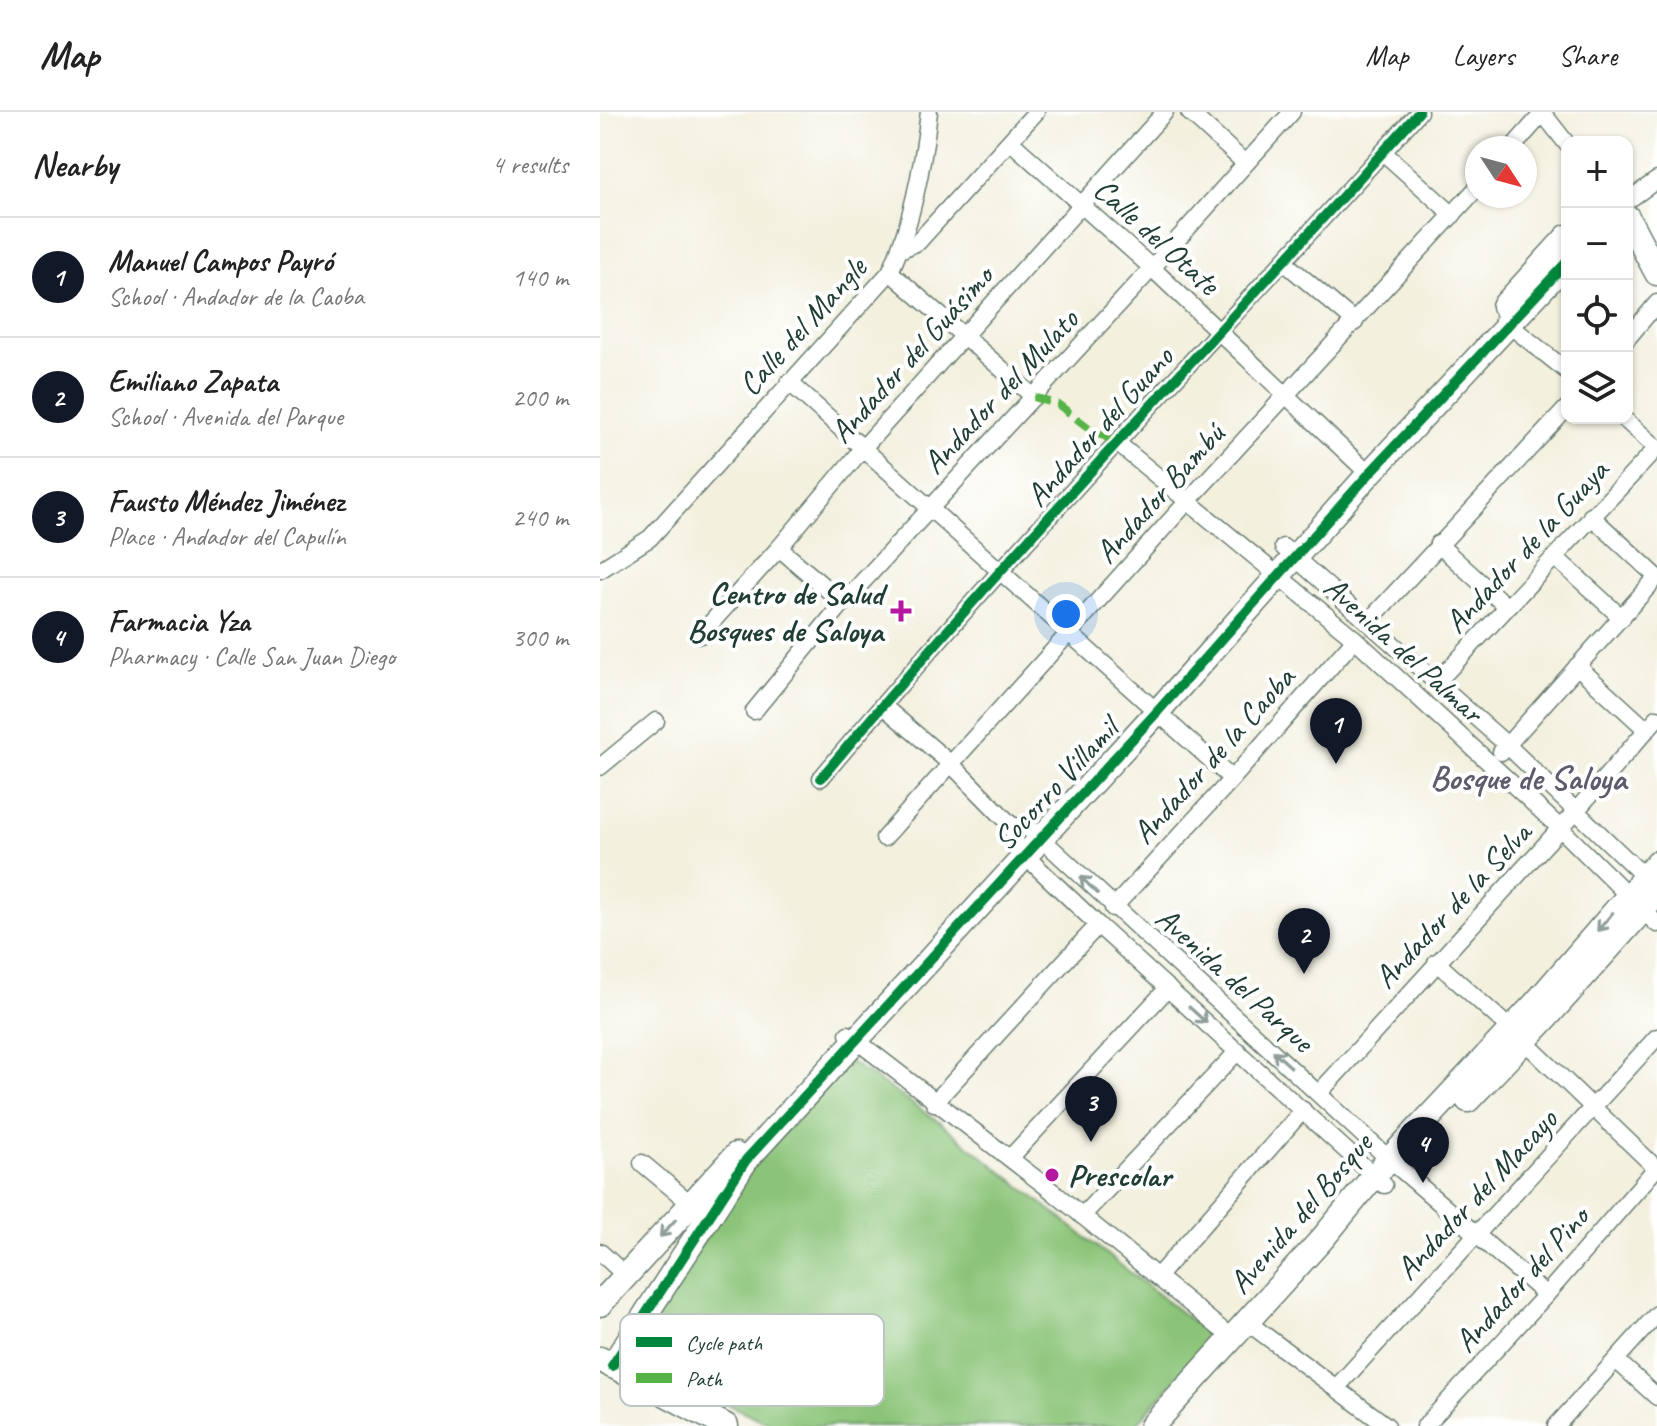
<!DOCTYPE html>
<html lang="en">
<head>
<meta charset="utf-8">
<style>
	:root { --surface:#fff; --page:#f6f6f6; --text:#222; --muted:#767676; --line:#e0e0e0; --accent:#111827 }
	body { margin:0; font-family:Caveat,sans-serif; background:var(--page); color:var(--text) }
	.controls { position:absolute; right:24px; top:24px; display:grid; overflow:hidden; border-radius:16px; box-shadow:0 2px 6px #0004 }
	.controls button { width:72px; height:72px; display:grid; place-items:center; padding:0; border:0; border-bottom:2px solid var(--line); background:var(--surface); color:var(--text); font:40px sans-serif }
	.compass { position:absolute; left:865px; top:24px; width:72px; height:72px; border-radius:50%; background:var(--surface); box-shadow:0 2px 6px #0004; rotate:126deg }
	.you { position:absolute; left:466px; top:502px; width:28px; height:28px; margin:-20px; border:6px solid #fff; border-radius:50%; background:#1a73e8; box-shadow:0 0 0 12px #1a73e833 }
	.badge { display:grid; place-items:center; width:52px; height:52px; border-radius:50%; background:var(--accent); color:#fff; font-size:26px; font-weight:700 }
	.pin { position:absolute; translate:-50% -66px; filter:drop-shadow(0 2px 4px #0008) }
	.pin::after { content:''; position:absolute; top:42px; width:28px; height:24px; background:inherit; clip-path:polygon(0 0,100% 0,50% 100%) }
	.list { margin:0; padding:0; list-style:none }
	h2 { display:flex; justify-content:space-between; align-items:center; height:104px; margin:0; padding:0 32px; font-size:34px }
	h2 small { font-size:26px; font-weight:400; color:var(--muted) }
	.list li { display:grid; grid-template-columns:52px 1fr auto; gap:24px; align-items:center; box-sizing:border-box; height:120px; padding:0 32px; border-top:2px solid var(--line) }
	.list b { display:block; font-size:30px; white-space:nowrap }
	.list p { margin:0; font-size:26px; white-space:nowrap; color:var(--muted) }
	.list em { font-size:26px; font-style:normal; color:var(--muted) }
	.icon { flex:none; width:44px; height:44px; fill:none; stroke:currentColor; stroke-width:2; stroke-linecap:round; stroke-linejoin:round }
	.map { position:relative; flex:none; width:1057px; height:1314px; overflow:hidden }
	header { display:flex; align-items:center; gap:48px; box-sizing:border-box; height:112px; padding:0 40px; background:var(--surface); border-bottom:2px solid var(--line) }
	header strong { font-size:38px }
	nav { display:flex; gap:44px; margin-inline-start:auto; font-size:28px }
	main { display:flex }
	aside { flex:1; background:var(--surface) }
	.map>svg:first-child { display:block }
</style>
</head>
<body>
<header>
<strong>Map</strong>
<nav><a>Map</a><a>Layers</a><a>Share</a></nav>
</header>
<main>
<aside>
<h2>Nearby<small>4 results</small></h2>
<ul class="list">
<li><span class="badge">1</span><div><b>Manuel Campos Payró</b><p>School · Andador de la Caoba</p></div><em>140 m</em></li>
<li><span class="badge">2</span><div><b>Emiliano Zapata</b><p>School · Avenida del Parque</p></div><em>200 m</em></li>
<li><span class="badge">3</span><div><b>Fausto Méndez Jiménez</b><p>Place · Andador del Capulín</p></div><em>240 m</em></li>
<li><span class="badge">4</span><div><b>Farmacia Yza</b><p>Pharmacy · Calle San Juan Diego</p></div><em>300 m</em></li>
</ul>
</aside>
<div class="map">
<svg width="1057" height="1314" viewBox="0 0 1057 1314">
	<rect width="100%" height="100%" fill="#fff"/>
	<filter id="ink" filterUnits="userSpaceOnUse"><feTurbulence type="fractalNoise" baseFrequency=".0125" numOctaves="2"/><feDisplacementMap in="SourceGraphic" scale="16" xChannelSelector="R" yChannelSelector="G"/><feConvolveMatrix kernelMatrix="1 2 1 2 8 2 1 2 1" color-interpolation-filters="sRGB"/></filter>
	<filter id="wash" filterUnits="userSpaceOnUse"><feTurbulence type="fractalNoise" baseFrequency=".006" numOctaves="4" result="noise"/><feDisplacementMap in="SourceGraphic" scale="32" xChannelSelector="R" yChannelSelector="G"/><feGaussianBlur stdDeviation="1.8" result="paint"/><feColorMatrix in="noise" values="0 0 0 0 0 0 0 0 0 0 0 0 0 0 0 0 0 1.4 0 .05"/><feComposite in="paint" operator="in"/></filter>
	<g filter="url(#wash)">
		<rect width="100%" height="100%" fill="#f3f0de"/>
		<polygon fill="#8bc478" stroke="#558056" stroke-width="2" points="249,949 335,1007 612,1225 535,1314 174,1314 26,1244 158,1048"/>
	</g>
	<g filter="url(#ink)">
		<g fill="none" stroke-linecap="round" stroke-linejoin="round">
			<defs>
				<g id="street">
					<polyline points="589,0 645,51"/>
					<polyline points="942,0 967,32"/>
					<polyline points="411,30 552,156 769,362"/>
					<polyline points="912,36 943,1"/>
					<polyline points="783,40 853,103"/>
					<polyline points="1027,89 1057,68"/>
					<polyline points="300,138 318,130 436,0"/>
					<polyline points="684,150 755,210"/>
					<polyline points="290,160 434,285"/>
					<polyline points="903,208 967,259"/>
					<polyline points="1027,227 1057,191"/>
					<polyline points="189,270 632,667"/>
					<polyline points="1023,306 1057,336"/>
					<polyline points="517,331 755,527 960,716 1057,812"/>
					<polyline points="991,404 1057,465"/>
					<polyline points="838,432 907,495"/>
					<polyline points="683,435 907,633 1050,770"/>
					<polyline points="179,436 243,491"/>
					<polyline points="955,445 1022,506"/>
					<path d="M0,458l50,-32 240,-266c22,-48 33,-107 39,-160"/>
					<polyline points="768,510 967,296"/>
					<polyline points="100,523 179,436 263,336 565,0"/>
					<polyline points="977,554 1047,618"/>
					<polyline points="837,570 1057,336"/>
					<polyline points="282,593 352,653 411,713 417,736 498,813 784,1073"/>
					<polyline points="154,599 243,491 552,156 692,0"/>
					<polyline points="901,640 1057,465"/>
					<polyline points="0,655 56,609"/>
					<path d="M221,666c191,-229 399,-444 598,-666"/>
					<polyline points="411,713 432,718 789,1047 946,1183"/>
					<polyline points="284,726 587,390 877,76"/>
					<polyline points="513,796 632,667 755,527"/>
					<polyline points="836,850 924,929 1057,1057"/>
					<polyline points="248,922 452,1079 632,1226"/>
					<polyline points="719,981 975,700 1057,606"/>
					<polyline points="334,991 498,813"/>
					<polyline points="410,1046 568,876"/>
					<polyline points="42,1051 90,1091"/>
					<polyline points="482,1104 638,939"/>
					<polyline points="0,1140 25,1163"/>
					<polyline points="558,1164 703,998"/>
					<polyline points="647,1210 787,1314"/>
					<polyline points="1016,1248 1057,1285"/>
					<polyline points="736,1276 1057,925"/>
					<polyline points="825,1314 946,1183 1057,1055"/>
					<polyline points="956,1314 1057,1202"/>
				</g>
				<g id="secondary">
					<polyline points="1027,105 1057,161"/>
					<polyline points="904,194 967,125"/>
					<polyline points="868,988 945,907 1057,782"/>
					<polyline points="0,1192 136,1043"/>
					<polyline points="0,1247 126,1314"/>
					<polyline points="12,1254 146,1048 557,600 769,362 967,150"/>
					<polyline points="552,1314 723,1126 774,1064 935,892 1057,751"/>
				</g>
			</defs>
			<use href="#street" stroke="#697c70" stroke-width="19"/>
			<use href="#secondary" stroke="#697c70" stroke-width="27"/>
			<use href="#street" stroke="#fff" stroke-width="16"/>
			<use href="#secondary" stroke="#fff" stroke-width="24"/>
			<polyline stroke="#55b346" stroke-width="8" stroke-dasharray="16 8" stroke-linecap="butt" points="434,285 459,293 489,316 517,331"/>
			<defs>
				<g id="cycleway">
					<path d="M221,666c191,-229 399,-444 598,-666"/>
					<polyline points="12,1254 146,1048 557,600 769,362 967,150"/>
				</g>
			</defs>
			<use href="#cycleway" stroke="#fff" stroke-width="15"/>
			<use href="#cycleway" stroke="#00873e" stroke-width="10"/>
		</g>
		<defs><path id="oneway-shaft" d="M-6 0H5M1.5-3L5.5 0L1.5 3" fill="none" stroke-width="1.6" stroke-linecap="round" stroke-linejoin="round" transform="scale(2)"/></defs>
		<g stroke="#8f9e9a">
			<use href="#oneway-shaft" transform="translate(489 773) rotate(-136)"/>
			<use href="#oneway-shaft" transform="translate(1005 810) rotate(130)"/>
			<use href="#oneway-shaft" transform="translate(598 903) rotate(42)"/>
			<use href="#oneway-shaft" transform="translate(682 947) rotate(-138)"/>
			<use href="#oneway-shaft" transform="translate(68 1116) rotate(132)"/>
		</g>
	</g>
	<g fill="#b5179e" stroke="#fff" stroke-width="3">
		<path d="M297 487h8v8h8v8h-8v8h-8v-8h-8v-8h8z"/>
		<circle cx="452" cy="1063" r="8"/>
	</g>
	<g text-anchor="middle" stroke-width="8" stroke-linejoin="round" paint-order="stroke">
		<g font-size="32" fill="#1f3d34" stroke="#fff">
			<text transform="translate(557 124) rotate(42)" y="11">Calle del Otate</text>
			<text transform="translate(202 214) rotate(-48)" y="11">Calle del Mangle</text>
			<text transform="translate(311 242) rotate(-48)" y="11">Andador del Guásimo</text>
			<text transform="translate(400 279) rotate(-47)" y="11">Andador del Mulato</text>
			<text transform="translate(499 314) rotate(-48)" y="11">Andador del Guano</text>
			<text transform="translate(559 381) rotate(-48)" y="11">Andador Bambú</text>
			<text transform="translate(926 434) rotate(-47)" y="11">Andador de la Guaya</text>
			<text transform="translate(804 537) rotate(42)" y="11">Avenida del Palmar</text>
			<text transform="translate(613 643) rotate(-48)" y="11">Andador de la Caoba</text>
			<text transform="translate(455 672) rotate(-47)" y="11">Socorro Villamil</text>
			<text transform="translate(852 793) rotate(-47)" y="11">Andador de la Selva</text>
			<text transform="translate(635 867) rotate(42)" y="11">Avenida del Parque</text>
			<text transform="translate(876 1082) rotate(-47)" y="11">Andador del Macayo</text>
			<text transform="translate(700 1101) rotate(-49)" y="11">Avenida del Bosque</text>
			<text transform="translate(921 1167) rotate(-48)" y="11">Andador del Pino</text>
		</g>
		<g font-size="32" font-weight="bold" fill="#1f3d34" stroke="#fff" text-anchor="end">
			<text x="283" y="492">Centro de Salud<tspan x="283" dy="37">Bosques de Saloya</tspan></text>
			<text x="468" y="1074" text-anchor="start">Prescolar</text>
		</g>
		<g font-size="34" font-weight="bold" fill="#5c5c6c" stroke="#fff">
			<text x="928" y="677">Bosque de Saloya</text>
		</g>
	</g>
	<rect x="20" y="1202" width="264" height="92" rx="12" fill="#fff" stroke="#bcc5c2" stroke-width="2"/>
	<rect x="36" y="1225" width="36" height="10" fill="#00873e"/>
	<rect x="36" y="1261" width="36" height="10" fill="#55b346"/>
	<g font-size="22" fill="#1f3d34">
		<text x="86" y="1238">Cycle path</text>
		<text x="86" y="1274">Path</text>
	</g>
</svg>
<div class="controls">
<button>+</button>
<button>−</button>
<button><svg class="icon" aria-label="locate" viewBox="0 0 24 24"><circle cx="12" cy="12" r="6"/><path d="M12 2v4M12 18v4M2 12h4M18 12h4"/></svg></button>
<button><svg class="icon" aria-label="layers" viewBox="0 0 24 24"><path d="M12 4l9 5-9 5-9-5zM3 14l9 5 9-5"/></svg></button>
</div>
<svg class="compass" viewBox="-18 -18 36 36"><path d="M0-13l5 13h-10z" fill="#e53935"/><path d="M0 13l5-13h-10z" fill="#767676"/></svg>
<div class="you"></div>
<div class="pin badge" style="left:736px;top:652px">1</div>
<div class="pin badge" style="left:704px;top:862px">2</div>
<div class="pin badge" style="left:491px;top:1030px">3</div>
<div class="pin badge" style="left:823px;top:1071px">4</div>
</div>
</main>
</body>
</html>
